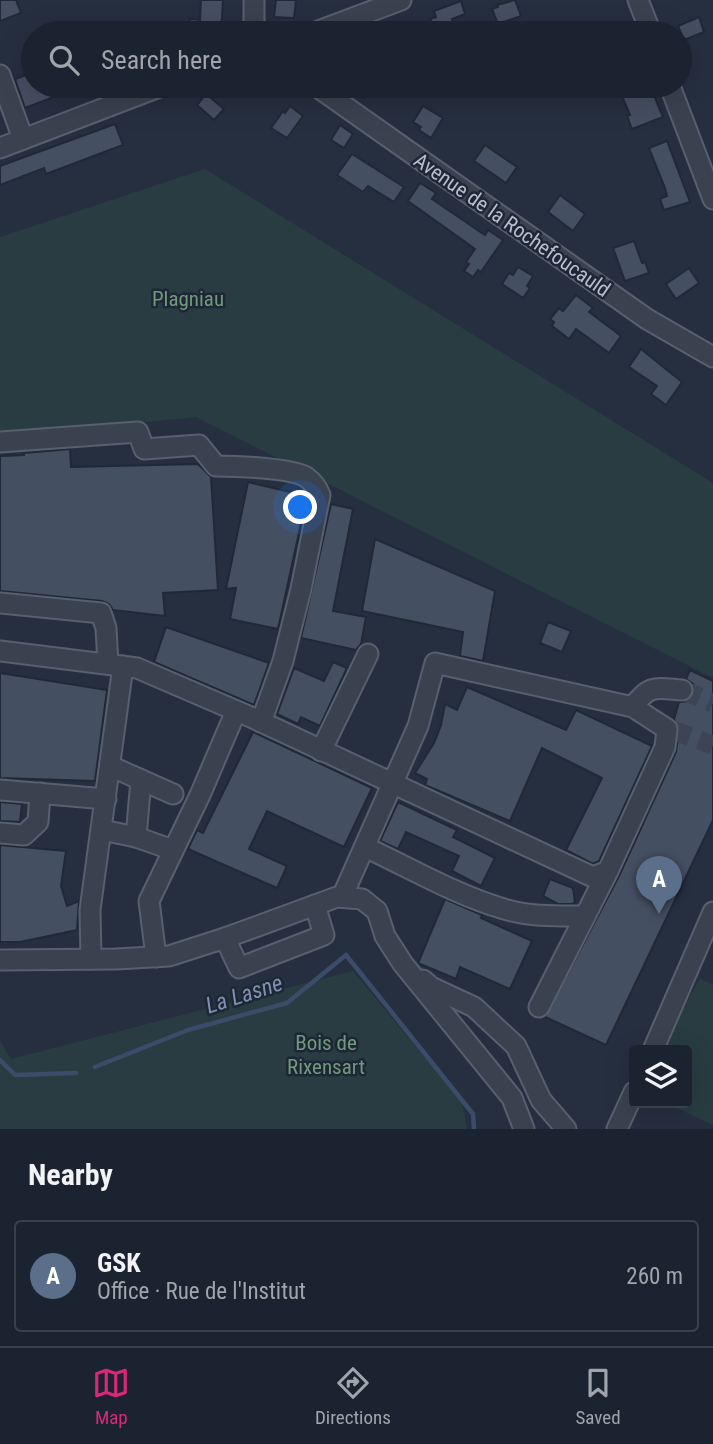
<!DOCTYPE html>
<html lang="en">
<head>
<meta charset="utf-8">
<style>
	:root { --surface:#1c2330; --page:#292f3c; --text:#f1f3f6; --muted:#a0a4ab; --line:#3a404c; --accent:#db2777 }
	body { margin:0; font-family:"Roboto Condensed",sans-serif; background:var(--page); color:var(--text) }
	.controls { position:absolute; right:21px; bottom:21px; display:grid; overflow:hidden; border-radius:7px; box-shadow:0 7px 28px #0002 }
	.controls button { width:63px; height:63px; display:grid; place-items:center; padding:0; border:0; border-bottom:2px solid var(--line); background:var(--surface); color:var(--text); font:35px sans-serif }
	.you { position:absolute; left:301px; top:508px; width:24px; height:24px; margin:-18px; border:5px solid #fff; border-radius:50%; background:#1a73e8; box-shadow:0 0 0 10px #1a73e833 }
	.badge { display:grid; place-items:center; width:46px; height:46px; border-radius:50%; background:var(--accent); color:#fff; font-size:23px; font-weight:700 }
	.pin { position:absolute; translate:-50% -58px; filter:drop-shadow(0 2px 4px #0008) }
	.pin::after { content:''; position:absolute; top:37px; width:24px; height:21px; background:inherit; clip-path:polygon(0 0,100% 0,50% 100%) }
	.list { margin:0; padding:0; list-style:none }
	h2 { display:flex; justify-content:space-between; align-items:center; height:91px; margin:0; padding:0 28px; font-size:30px }
	h2 small { font-size:23px; font-weight:400; color:var(--muted) }
	.list li { display:grid; grid-template-columns:46px 1fr auto; gap:21px; align-items:center; box-sizing:border-box; height:112px; margin:0 14px 14px; padding:0 14px; border:2px solid var(--line); border-radius:7px }
	.list b { display:block; font-size:26px; white-space:nowrap }
	.list p { margin:0; font-size:23px; white-space:nowrap; color:var(--muted) }
	.list em { font-size:23px; font-style:normal; color:var(--muted) }
	.icon { flex:none; width:38px; height:38px; fill:none; stroke:currentColor; stroke-width:2; stroke-linecap:round; stroke-linejoin:round }
	.map { position:relative; flex:none; width:713px; height:1129px; overflow:hidden }
	.search { position:absolute; background:var(--surface); box-shadow:0 7px 28px #0002; left:21px; right:21px; top:21px; height:77px; display:flex; align-items:center; gap:18px; box-sizing:border-box; padding:0 24px; border-radius:38px; color:var(--muted); font-size:26px }
	.sheet { height:217px; background:var(--surface) }
	nav { display:flex; justify-content:space-around; align-items:center; box-sizing:border-box; height:98px; border-top:2px solid var(--line); background:var(--surface); font-size:19px; color:var(--muted) }
	nav a { display:grid; justify-items:center; gap:4px }
	nav .on { color:var(--accent) }
	.map>svg:first-child { display:block }
</style>
</head>
<body>
<div class="map">
<svg width="713" height="1129" viewBox="0 0 713 1129">
	<rect width="100%" height="100%" fill="#262f40"/>
	<g fill="#283c41">
		<polygon points="205,169 713,483 713,678 196,417 0,437 0,237"/>
		<polygon points="353,971 462,1102 467,1129 0,1129 0,1041 11,1059"/>
		<polygon points="700,979 713,985 713,1125 666,1103 687,1103 687,1050 658,1050"/>
	</g>
	<g fill="none" stroke-linecap="round" stroke-linejoin="round">
		<g stroke="#3c4b69" stroke-width="4.5">
			<polyline points="0,1060 15,1075 76,1073"/>
			<polyline points="95,1067 188,1030 287,1003 346,955 473,1114 474,1129"/>
		</g>
	</g>
	<g fill="#454f62" stroke="#212837" stroke-width="2">
		<polygon points="0,0 16,0 21,13 0,21"/>
		<polygon points="201,0 223,0 221,33 189,33 190,19 200,20"/>
		<polygon points="276,0 296,0 294,18 274,17"/>
		<polygon points="515,0 521,16 498,24 492,9 498,7 497,5"/>
		<polygon points="461,1 465,14 452,19 457,33 436,33 430,19 436,17 434,11"/>
		<polygon points="699,17 704,32 684,40 678,26"/>
		<polygon points="29,74 33,86 80,87 25,108 15,79"/>
		<polygon points="628,86 650,86 663,117 632,129 627,116 630,115 619,89"/>
		<polygon points="206,94 224,109 214,120 197,105"/>
		<polygon points="290,106 303,116 287,138 271,128 283,111 285,113"/>
		<polygon points="423,106 443,118 431,138 419,130 421,127 413,122"/>
		<polygon points="115,124 123,145 46,174 44,168 0,185 0,166"/>
		<polygon points="340,125 353,134 344,148 331,140"/>
		<polygon points="667,141 690,202 664,210 660,199 667,196 665,188 649,148"/>
		<polygon points="485,145 517,167 506,183 474,161"/>
		<polygon points="352,154 404,187 394,202 368,186 363,192 337,175"/>
		<polygon points="420,183 436,193 432,199 485,235 488,230 503,240 481,272 478,270 473,277 464,271 469,264 466,262 475,249 408,201"/>
		<polygon points="560,195 585,214 573,231 548,212"/>
		<polygon points="634,241 642,263 645,262 649,273 625,281 613,248"/>
		<polygon points="518,267 533,276 527,286 530,288 523,298 502,284 509,273 513,275"/>
		<polygon points="689,268 699,283 676,299 666,284"/>
		<polygon points="576,295 593,308 589,312 621,336 609,353 576,329 569,339 552,326 554,322 550,319 559,308 563,311"/>
		<polygon points="641,349 682,382 666,405 651,394 657,386 629,367"/>
		<polygon points="70,449 71,467 198,464 211,477 218,590 163,593 165,616 113,610 109,604 102,601 0,591 0,456 24,455 24,453"/>
		<polygon points="248,482 307,496 278,629 230,619 236,588 226,589"/>
		<polygon points="331,504 353,509 333,611 366,617 361,644 356,650 301,638"/>
		<polygon points="375,539 495,591 483,661 460,656 463,632 362,611"/>
		<polygon points="548,622 571,631 562,652 540,643"/>
		<polygon points="166,627 269,663 254,705 154,662"/>
		<polygon points="333,662 347,668 320,726 301,717 298,724 277,714 294,668 324,681"/>
		<polygon points="690,670 713,681 713,820 606,1045 545,1017 619,876 676,752 679,730 674,719 679,702 688,701 694,692 693,684 686,679"/>
		<polygon points="0,673 107,690 95,781 0,778"/>
		<polygon points="467,687 566,730 576,710 652,746 599,861 593,864 566,850 602,778 542,748 510,821 425,785 427,779 415,773 434,743 441,725 445,704 457,710"/>
		<polygon points="253,732 372,788 344,847 267,811 249,849 287,866 277,888 188,849 197,830 203,833"/>
		<polygon points="0,802 22,804 20,822 0,821"/>
		<polygon points="398,802 457,830 453,837 495,858 481,886 452,871 459,856 406,832 398,849 380,841"/>
		<polygon points="0,845 66,851 61,886 67,906 79,901 77,930 20,942 0,942"/>
		<polygon points="550,879 573,888 575,902 572,904 558,904 543,896"/>
		<polygon points="445,899 482,915 481,918 532,941 510,989 460,967 456,979 418,963"/>
	</g>
	<g fill="none" stroke-linecap="round" stroke-linejoin="round">
		<g stroke="#3c4455" stroke-width="19" stroke-dasharray="19 10" stroke-linecap="butt">
			<polyline points="682,690 713,703"/>
			<polyline points="672,730 713,745"/>
		</g>
		<defs>
			<g id="minor">
				<polyline points="638,0 651,33"/>
				<polyline points="254,33 254,0"/>
				<polyline points="313,33 401,0"/>
				<polyline points="0,75 23,139"/>
				<polyline points="316,86 647,319 713,357"/>
				<polyline points="670,86 713,199"/>
				<polyline points="0,148 162,86"/>
				<path d="M0,442l138,-10 6,17 55,-4 17,21c19,0 76,2 90,11 7,5 11,10 14,18l-19,94 -18,72 -22,61"/>
				<polyline points="0,603 101,613 106,628 108,664"/>
				<polyline points="0,651 137,668 253,718 593,877 608,871 665,747 667,729 633,707 435,663 418,726 342,897"/>
				<path d="M633,707c16,-23 23,-19 49,-17"/>
				<polyline points="321,751 368,654"/>
				<polyline points="110,766 173,794"/>
				<polyline points="0,790 106,799"/>
				<polyline points="102,830 136,837 173,850"/>
				<polyline points="0,833 24,835 38,822 40,793"/>
				<polyline points="136,837 141,780"/>
				<path d="M365,847c45,21 91,48 139,62 26,8 55,7 81,7"/>
				<polyline points="225,938 239,968 324,935 315,905"/>
				<polyline points="156,957 149,901 200,795 236,711"/>
				<polyline points="91,959 90,910 123,666"/>
				<polyline points="0,960 116,959 169,956 225,938 337,897 362,899 377,911 385,936 403,964 512,1098 524,1129"/>
				<polyline points="423,980 431,987 474,1007 516,1046 541,1100 566,1129"/>
				<polyline points="539,1007 608,871"/>
				<polyline points="653,1050 713,912"/>
				<polyline points="617,1129 634,1092"/>
			</g>
		</defs>
		<use href="#minor" stroke="#585f6e" stroke-width="23"/>
		<use href="#minor" stroke="#3a4250" stroke-width="19"/>
	</g>
	<g text-anchor="middle" stroke-width="5" stroke-linejoin="round" paint-order="stroke">
		<g font-size="21" fill="#b7bdcb" stroke="#1f2635">
			<text transform="translate(512 225) rotate(35)" y="7">Avenue de la Rochefoucauld</text>
		</g>
		<g font-size="21" fill="#6f9b7d" stroke="#1f2635">
			<text x="188" y="306">Plagniau</text>
			<text x="326" y="1050">Bois de<tspan x="326" dy="24">Rixensart</tspan></text>
		</g>
		<g font-size="23" font-style="italic" fill="#7f90b2" stroke="#1f2635">
			<text transform="translate(244 994) rotate(-18)" y="8">La Lasne</text>
		</g>
	</g>
</svg>
<div class="controls">
<button><svg class="icon" aria-label="layers" viewBox="0 0 24 24"><path d="M12 4l9 5-9 5-9-5zM3 14l9 5 9-5"/></svg></button>
</div>
<div class="you"></div>
<div class="pin badge" style="left:659px;top:914px;background:#5c6f8a">A</div>
<div class="search"><svg class="icon" aria-label="search" viewBox="0 0 24 24"><circle cx="10" cy="10" r="6"/><path d="M15 15l6 6"/></svg>Search here</div>
</div>
<section class="sheet">
<h2>Nearby<small></small></h2>
<ul class="list">
<li><span class="badge" style="background:#5c6f8a">A</span><div><b>GSK</b><p>Office · Rue de l'Institut</p></div><em>260 m</em></li>
</ul>
</section>
<nav>
<a class="on"><svg class="icon" aria-label="map" viewBox="0 0 24 24"><path d="M3 6l6-2 6 2 6-2v14l-6 2-6-2-6 2zM9 4v14M15 6v14"/></svg>Map</a>
<a><svg class="icon" aria-label="directions" viewBox="0 0 24 24"><path d="M12 3l9 9-9 9-9-9zM9 14v-3h6M13 9l2 2-2 2"/></svg>Directions</a>
<a><svg class="icon" aria-label="saved" viewBox="0 0 24 24"><path d="M7 4h10v16l-5-4-5 4z"/></svg>Saved</a>
</nav>
</body>
</html>
